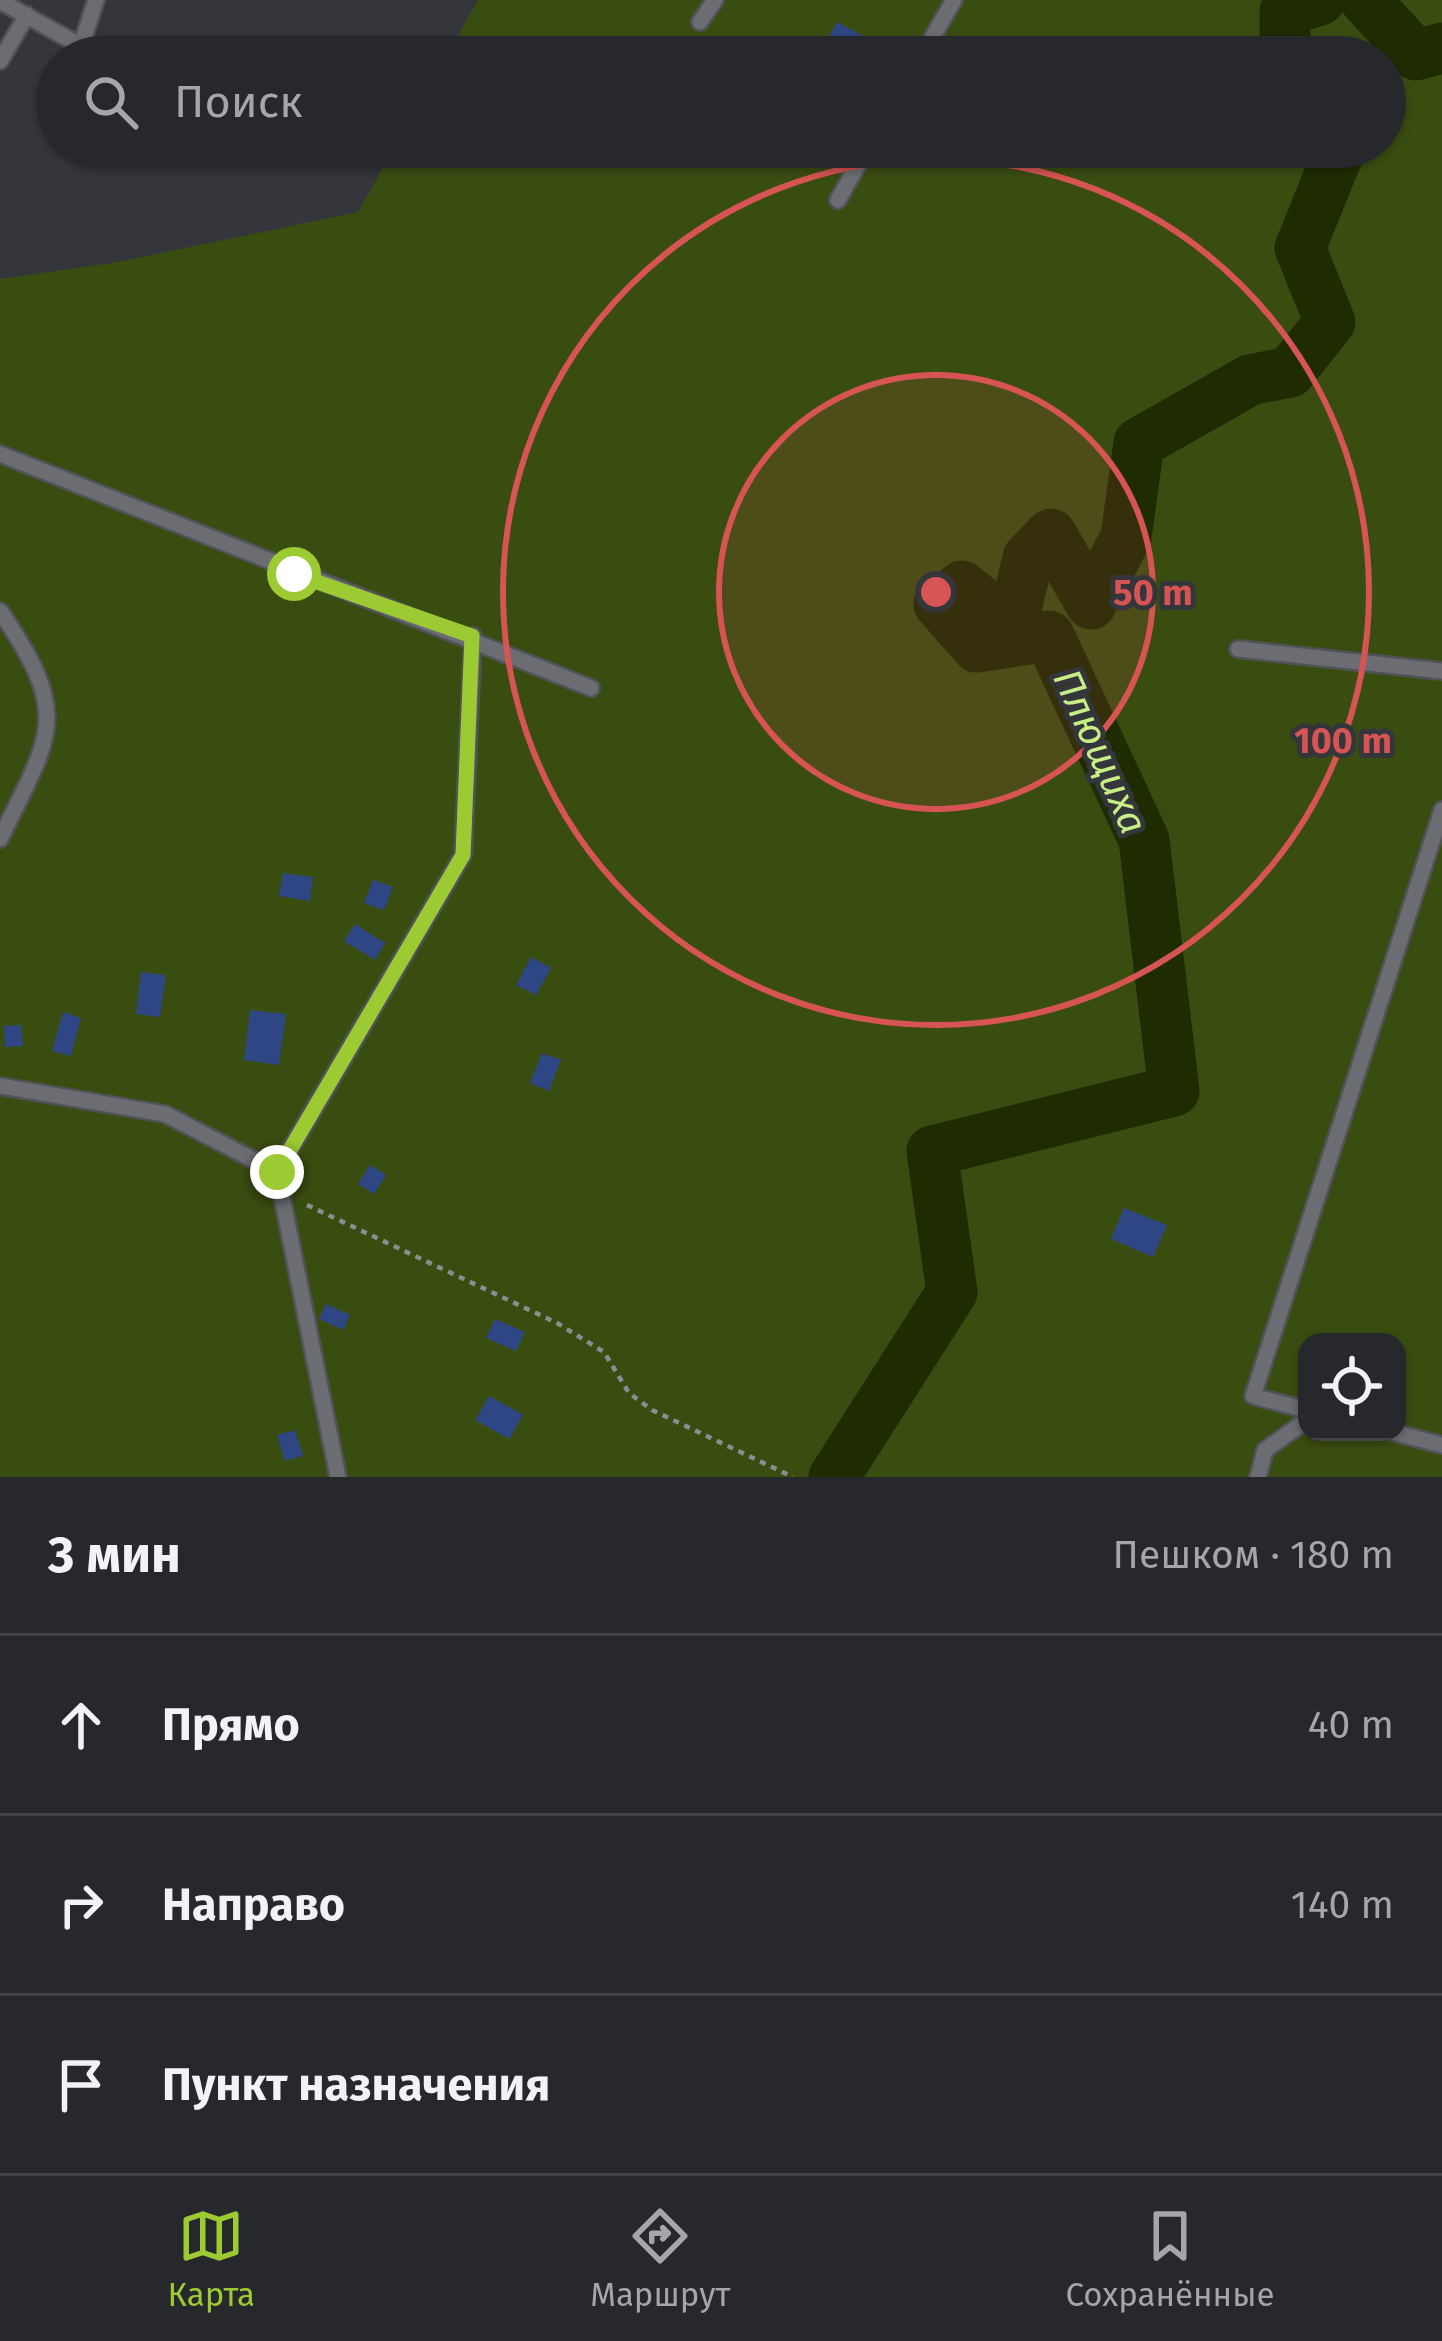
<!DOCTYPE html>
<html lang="ru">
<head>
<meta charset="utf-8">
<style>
	:root { --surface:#27282c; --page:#2f3034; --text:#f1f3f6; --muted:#a4a6a9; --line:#434448; --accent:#9cca32 }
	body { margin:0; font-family:"Fira Sans",sans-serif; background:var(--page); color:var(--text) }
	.controls { position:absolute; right:36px; bottom:36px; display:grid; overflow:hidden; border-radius:24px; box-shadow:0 3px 9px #0004 }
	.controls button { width:108px; height:108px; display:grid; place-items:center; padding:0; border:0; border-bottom:3px solid var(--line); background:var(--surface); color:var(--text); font:60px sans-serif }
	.stop { position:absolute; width:36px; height:36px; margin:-27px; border:9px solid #9cca32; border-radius:50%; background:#fff }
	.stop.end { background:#9cca32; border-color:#fff; box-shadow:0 3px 12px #0008 }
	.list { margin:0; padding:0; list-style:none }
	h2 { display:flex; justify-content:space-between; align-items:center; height:156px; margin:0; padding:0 48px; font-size:51px }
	h2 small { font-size:39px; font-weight:400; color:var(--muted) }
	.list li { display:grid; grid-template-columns:78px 1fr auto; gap:36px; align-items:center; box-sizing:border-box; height:180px; padding:0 48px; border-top:3px solid var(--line) }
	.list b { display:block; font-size:45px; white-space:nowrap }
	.list em { font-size:39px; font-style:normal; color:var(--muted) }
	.icon { flex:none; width:66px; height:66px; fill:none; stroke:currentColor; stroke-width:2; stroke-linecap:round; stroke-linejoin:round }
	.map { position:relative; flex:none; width:1442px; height:1477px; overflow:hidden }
	.search { position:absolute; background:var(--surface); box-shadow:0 3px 9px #0004; left:36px; right:36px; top:36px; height:132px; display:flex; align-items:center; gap:30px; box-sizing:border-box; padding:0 42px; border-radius:66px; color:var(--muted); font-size:45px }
	.sheet { height:696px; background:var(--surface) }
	nav { display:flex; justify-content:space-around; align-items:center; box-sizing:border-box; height:168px; border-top:3px solid var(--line); background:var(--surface); font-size:33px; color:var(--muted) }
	nav a { display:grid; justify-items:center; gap:6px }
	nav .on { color:var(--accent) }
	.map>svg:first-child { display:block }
</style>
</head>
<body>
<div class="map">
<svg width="1442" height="1477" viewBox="0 0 1442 1477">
	<rect width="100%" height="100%" fill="#34363b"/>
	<path fill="#3a4d11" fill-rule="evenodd" d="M478,0h964v1477h-1442v-1198l118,-17 240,-50 37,-65h990v-90h-939zM1307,1342h90v90h-90z"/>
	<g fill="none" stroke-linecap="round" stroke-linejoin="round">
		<g stroke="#1f2c02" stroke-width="51">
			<polyline points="1365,0 1416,55 1442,48"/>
			<polyline points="1285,57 1285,11 1320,0"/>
			<polyline points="834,1477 952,1292 932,1151 1174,1091 1144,840 1049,636 977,647 939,604 962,586 991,610 1016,609 1028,558 1051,534 1091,604 1126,537 1139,443 1250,380 1290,372 1330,322 1300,248 1341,147"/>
		</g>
	</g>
	<g fill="#2f4685">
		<polygon points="837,22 880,45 874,57 820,53"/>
		<polygon points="283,873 313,877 310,901 279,896"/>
		<polygon points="373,880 393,887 384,910 364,903"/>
		<polygon points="355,924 385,943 375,960 344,941"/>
		<polygon points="531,957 551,968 536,995 516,985"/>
		<polygon points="141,972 166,975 160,1017 136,1014"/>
		<polygon points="250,1010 286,1014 279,1065 244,1060"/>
		<polygon points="63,1012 81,1018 71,1056 52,1051"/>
		<polygon points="21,1025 23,1046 5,1047 4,1026"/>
		<polygon points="542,1053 561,1060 549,1091 530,1083"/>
		<polygon points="370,1165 386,1175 374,1194 358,1184"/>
		<polygon points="1124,1208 1167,1225 1153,1257 1111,1239"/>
		<polygon points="326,1304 350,1315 343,1330 319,1319"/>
		<polygon points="495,1319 525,1332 516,1351 486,1338"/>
		<polygon points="489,1396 523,1415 509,1439 475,1420"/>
		<polygon points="295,1430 303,1456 285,1461 277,1435"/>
	</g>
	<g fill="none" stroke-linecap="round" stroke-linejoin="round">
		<defs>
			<g id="service">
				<polyline points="0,1 81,46 96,0"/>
				<polyline points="700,22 715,0"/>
				<polyline points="921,57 954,0"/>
				<polyline points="0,61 27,15"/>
				<polyline points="838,200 868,147"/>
				<polyline points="0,454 591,688"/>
				<path d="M0,611c72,105 52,122 0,228"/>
				<polyline points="1238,649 1442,671"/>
				<polyline points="0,1086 165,1114 277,1172"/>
				<polyline points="1307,1410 1253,1396 1442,810"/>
				<polyline points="1392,1432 1442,1445"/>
				<polyline points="338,1477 277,1172 463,855 473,636"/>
				<polyline points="1258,1477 1265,1450 1307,1420"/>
			</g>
		</defs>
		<use href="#service" stroke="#505256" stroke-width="20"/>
		<polyline stroke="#8c8d91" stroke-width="4.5" stroke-dasharray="6 6" stroke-linecap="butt" points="307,1205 557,1323 604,1352 629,1393 652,1410 793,1477"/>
		<use href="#service" stroke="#6b6d72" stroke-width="15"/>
	</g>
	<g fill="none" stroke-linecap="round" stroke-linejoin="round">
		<polyline stroke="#9cca32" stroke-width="15" points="277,1172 463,855 472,636 294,574"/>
	</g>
	<circle cx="936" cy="592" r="217" fill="#d65454" fill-opacity=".12"/>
	<g fill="none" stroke="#d65454" stroke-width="6">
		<circle cx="936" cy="592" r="217"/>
		<circle cx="936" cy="592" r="433"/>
	</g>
	<g text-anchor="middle" stroke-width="10" stroke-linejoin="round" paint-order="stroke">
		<g font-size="39" font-style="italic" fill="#c8ef85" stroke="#34363b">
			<text transform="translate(1101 751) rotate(66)" y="14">Плющиха</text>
		</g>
	</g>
	<circle cx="936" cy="592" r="18" fill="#d65454" stroke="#34363b" stroke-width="6"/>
	<g font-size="36" text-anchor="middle" font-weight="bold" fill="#d65454" stroke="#34363b" stroke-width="10" stroke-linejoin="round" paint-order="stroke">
		<text x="1153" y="605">50 m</text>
		<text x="1343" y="753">100 m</text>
	</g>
</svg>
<div class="controls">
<button><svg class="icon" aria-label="locate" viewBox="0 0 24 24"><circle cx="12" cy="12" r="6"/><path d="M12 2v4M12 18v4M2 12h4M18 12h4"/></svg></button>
</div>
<div class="stop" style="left:294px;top:574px"></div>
<div class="stop end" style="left:277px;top:1172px"></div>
<div class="search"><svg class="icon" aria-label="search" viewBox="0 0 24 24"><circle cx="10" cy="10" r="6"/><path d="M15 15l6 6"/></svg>Поиск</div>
</div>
<section class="sheet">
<h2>3 мин<small>Пешком · 180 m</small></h2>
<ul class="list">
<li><svg class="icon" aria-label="ahead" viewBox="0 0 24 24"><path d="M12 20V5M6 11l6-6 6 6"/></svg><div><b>Прямо</b></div><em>40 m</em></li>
<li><svg class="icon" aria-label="right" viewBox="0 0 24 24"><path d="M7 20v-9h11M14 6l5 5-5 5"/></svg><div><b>Направо</b></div><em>140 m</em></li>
<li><svg class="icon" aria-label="arrive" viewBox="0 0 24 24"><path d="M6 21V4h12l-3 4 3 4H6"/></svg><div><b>Пункт назначения</b></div></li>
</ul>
</section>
<nav>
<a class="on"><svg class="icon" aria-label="map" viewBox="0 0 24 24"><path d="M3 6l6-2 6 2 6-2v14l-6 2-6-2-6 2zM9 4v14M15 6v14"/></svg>Карта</a>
<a><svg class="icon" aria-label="directions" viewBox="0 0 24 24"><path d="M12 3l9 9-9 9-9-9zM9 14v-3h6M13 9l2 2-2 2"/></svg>Маршрут</a>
<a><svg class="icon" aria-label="saved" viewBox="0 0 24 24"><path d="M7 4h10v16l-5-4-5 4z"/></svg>Сохранённые</a>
</nav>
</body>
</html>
